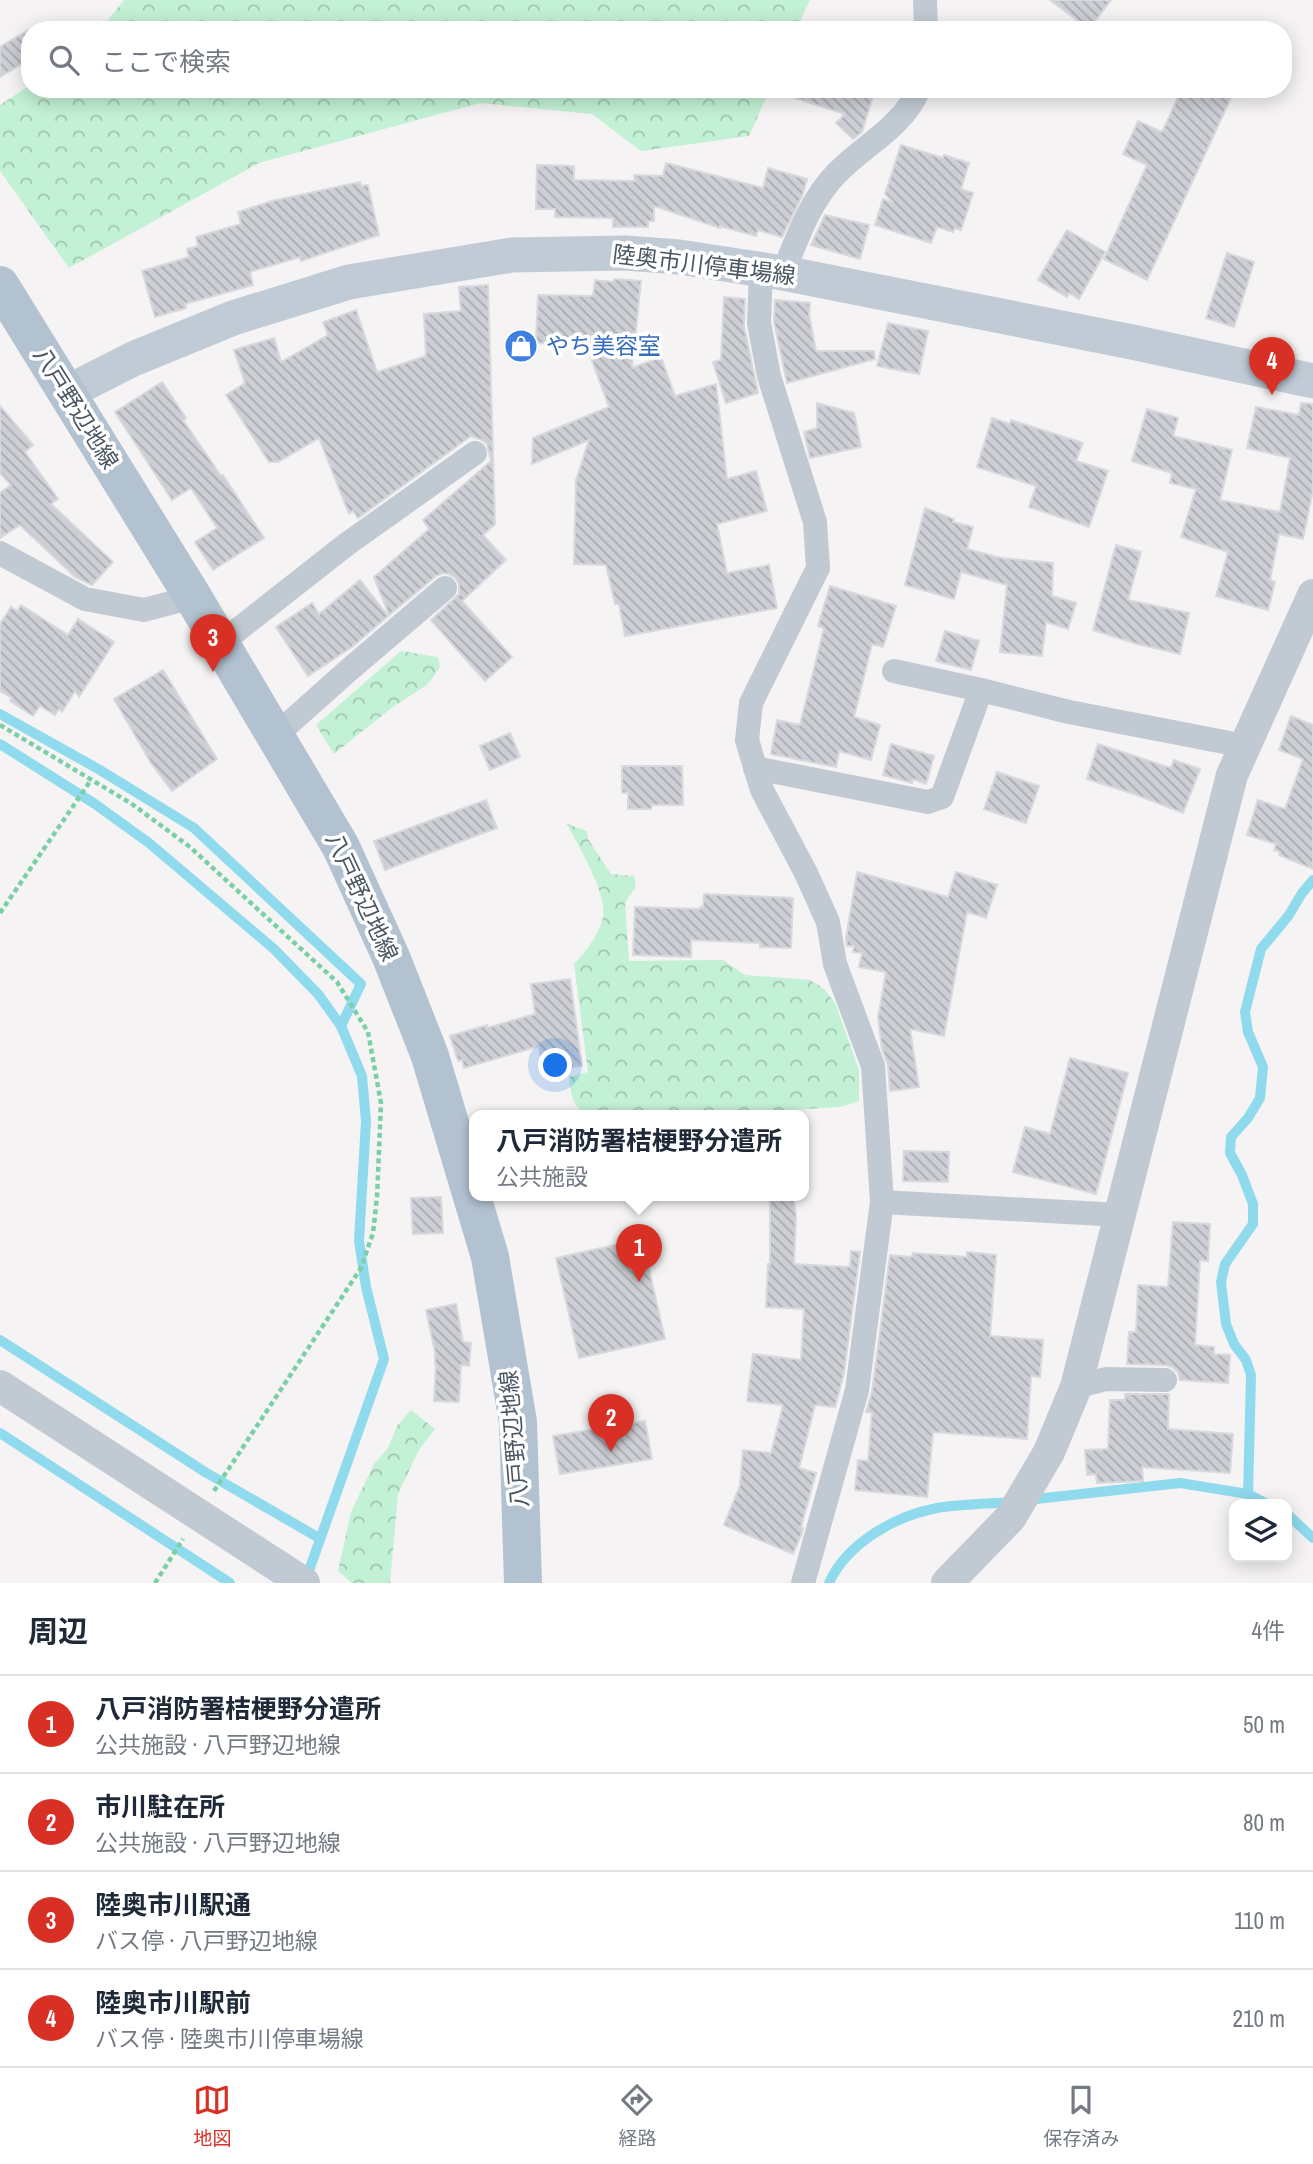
<!DOCTYPE html>
<html lang="ja">
<head>
<meta charset="utf-8">
<style>
	:root { --surface:#fff; --page:#f6f6f7; --text:#1f2937; --muted:#747a83; --line:#e0e1e3; --accent:#d93025 }
	body { margin:0; font-family:"Archivo Narrow","Noto Sans JP",sans-serif; background:var(--page); color:var(--text) }
	.controls { position:absolute; right:21px; bottom:21px; display:grid; overflow:hidden; border-radius:14px; box-shadow:0 4px 18px #0003 }
	.controls button { width:63px; height:63px; display:grid; place-items:center; padding:0; border:0; border-bottom:2px solid var(--line); background:var(--surface); color:var(--text); font:35px sans-serif }
	.you { position:absolute; left:556px; top:1066px; width:24px; height:24px; margin:-18px; border:5px solid #fff; border-radius:50%; background:#1a73e8; box-shadow:0 0 0 10px #1a73e833 }
	.badge { display:grid; place-items:center; width:46px; height:46px; border-radius:50%; background:var(--accent); color:#fff; font-size:23px; font-weight:700 }
	.pin { position:absolute; translate:-50% -58px; filter:drop-shadow(0 2px 4px #0008) }
	.pin::after { content:''; position:absolute; top:37px; width:24px; height:21px; background:inherit; clip-path:polygon(0 0,100% 0,50% 100%) }
	.popup { position:absolute; left:469px; top:1110px; width:340px; height:91px; box-sizing:border-box; display:grid; place-content:center; border-radius:14px; background:var(--surface); filter:drop-shadow(0 2px 5px #0005); font-size:23px; white-space:nowrap; color:var(--muted) }
	.popup b { font-size:26px; color:var(--text) }
	.popup::after { content:''; position:absolute; left:50%; top:100%; margin-left:-14px; border:14px solid transparent; border-top-color:var(--surface) }
	.list { margin:0; padding:0; list-style:none }
	h2 { display:flex; justify-content:space-between; align-items:center; height:91px; margin:0; padding:0 28px; font-size:30px }
	h2 small { font-size:23px; font-weight:400; color:var(--muted) }
	.list li { display:grid; grid-template-columns:46px 1fr auto; gap:21px; align-items:center; box-sizing:border-box; height:98px; padding:0 28px; border-top:2px solid var(--line) }
	.list b { display:block; font-size:26px; white-space:nowrap }
	.list p { margin:0; font-size:23px; white-space:nowrap; color:var(--muted) }
	.list em { font-size:23px; font-style:normal; color:var(--muted) }
	.icon { flex:none; width:38px; height:38px; fill:none; stroke:currentColor; stroke-width:2; stroke-linecap:round; stroke-linejoin:round }
	.map { position:relative; flex:none; width:1313px; height:1583px; overflow:hidden }
	.search { position:absolute; background:var(--surface); box-shadow:0 4px 18px #0003; left:21px; right:21px; top:21px; height:77px; display:flex; align-items:center; gap:18px; box-sizing:border-box; padding:0 24px; border-radius:28px; color:var(--muted); font-size:26px }
	.sheet { height:483px; background:var(--surface) }
	nav { display:flex; justify-content:space-around; align-items:center; box-sizing:border-box; height:98px; border-top:2px solid var(--line); background:var(--surface); font-size:19px; color:var(--muted) }
	nav a { display:grid; justify-items:center; gap:4px }
	nav .on { color:var(--accent) }
	.map>svg:first-child { display:block }
</style>
</head>
<body>
<div class="map">
<svg width="1313" height="1583" viewBox="0 0 1313 1583">
	<defs>
		<pattern id="forest-crowns" width="20" height="18" patternUnits="userSpaceOnUse" patternTransform="scale(1.75)"><rect width="20" height="18" fill="#c3f1d5"/><path d="M2 6a3 3 0 1 1 6 0M12 15a3 3 0 1 1 6 0" fill="none" stroke="#a0c6b0"/></pattern>
		<pattern id="building-back-hatch" width="6" height="6" patternUnits="userSpaceOnUse" patternTransform="scale(1.75)"><rect width="6" height="6" fill="#cdcfd5"/><path d="M-1 5l2 2M0 0l6 6M5-1l2 2" fill="none" stroke="#a8abb0"/></pattern>
	</defs>
	<rect width="100%" height="100%" fill="#f5f3f3"/>
	<g fill="url(#forest-crowns)">
		<polygon points="124,0 810,0 796,30 100,30"/>
		<polygon points="30,85 30,89 770,89 749,136 641,151 592,114 480,103 259,163 69,268 0,171 0,105"/>
		<polygon points="401,651 438,657 440,667 427,685 394,706 334,754 316,725"/>
		<path d="M567,824l20,7 1,8 23,35 23,2 2,10 -11,17 4,58 94,-1 22,15 65,5 14,9 11,14 24,67v31l-19,6 -65,4h-55l-40,5h-91c-17,-9 -18,-22 -20,-39l19,-5 -14,-108c13,-14 24,-28 29,-47 5,-23 -25,-71 -36,-93z"/>
		<polygon points="411,1410 435,1429 419,1450 398,1494 390,1583 352,1583 338,1571 351,1512 374,1464 388,1448 397,1426"/>
	</g>
	<g fill="none" stroke-linecap="round" stroke-linejoin="round">
		<g stroke="#90daee" stroke-width="10">
			<polyline points="0,714 100,770 194,828 361,984 341,1026 362,1076 366,1121 359,1241 366,1287 384,1359 306,1579"/>
			<polyline points="0,744 95,804 149,843 274,949 318,994 341,1026"/>
			<polyline points="0,1340 205,1472 319,1538"/>
			<polyline points="0,1433 230,1583"/>
			<polyline points="1248,1494 1251,1375 1246,1360 1234,1344 1226,1324 1221,1282 1225,1264 1253,1224 1253,1204 1242,1175 1230,1153 1231,1137 1248,1118 1260,1098 1263,1067 1248,1032 1245,1012 1261,949 1289,915 1302,893 1313,880"/>
			<polyline points="1027,1500 1180,1483 1248,1494 1267,1504"/>
			<polyline points="1287,1514 1313,1538"/>
			<path d="M829,1583c18,-40 66,-67 108,-75 24,-4 50,-4 75,-6"/>
		</g>
	</g>
	<g fill="url(#building-back-hatch)" stroke="#d7d9de" stroke-width="2">
		<polygon points="1050,0 1111,0 1089,29"/>
		<polygon points="30,29 30,59 0,77 0,47"/>
		<polygon points="784,89 875,89 862,132 853,139 836,123 845,114 783,94"/>
		<polygon points="1182,89 1235,89 1147,280 1104,259 1147,165 1123,154 1138,121 1162,132"/>
		<polygon points="901,145 943,158 944,155 969,163 961,189 973,193 961,230 955,228 953,232 937,227 931,243 875,225 883,199 893,202 885,194"/>
		<polygon points="666,163 763,188 768,168 807,179 803,194 782,237 758,230 756,236 720,226 720,228 654,206 654,221 648,221 648,227 613,227 613,218 555,217 555,209 536,209 537,165 574,166 574,180 635,181 634,175 663,176"/>
		<polygon points="360,182 361,186 368,185 379,235 301,261 300,257 250,272 253,285 185,304 186,308 155,317 142,271 189,257 187,249 198,246 196,237 241,224 238,212 272,201"/>
		<polygon points="825,215 869,225 860,259 811,245"/>
		<polygon points="1067,230 1105,252 1079,299 1069,293 1067,297 1038,280"/>
		<polygon points="1227,253 1254,262 1234,327 1206,318"/>
		<polygon points="614,279 641,281 632,368 661,357 675,396 716,384 727,479 756,471 767,511 717,524 727,573 769,565 777,608 625,636 619,604 615,604 606,565 574,564 576,480 589,440 532,464 533,438 609,407 588,350 575,350 576,344 536,343 538,295 593,296 595,280 614,282"/>
		<polygon points="488,285 495,524 483,535 506,560 462,601 512,657 485,681 431,620 459,594 459,585 456,578 449,574 443,573 436,576 389,615 374,577 429,529 423,520 491,461 487,444 482,440 471,436 358,518 353,511 349,514 319,438 278,462 269,462 226,395 245,383 234,350 274,338 281,362 328,335 323,322 356,310 377,372 426,356 424,314 461,311 459,287"/>
		<polygon points="724,297 745,299 744,326 758,393 726,403 713,362 721,360"/>
		<polygon points="775,300 810,303 809,315 816,351 874,351 875,359 787,383 774,322"/>
		<polygon points="888,323 928,331 919,374 877,366"/>
		<polygon points="162,382 186,418 183,420 221,476 223,475 264,538 213,570 195,542 217,528 191,488 172,500 115,412"/>
		<polygon points="817,403 854,413 861,447 810,458 804,432 817,428"/>
		<polygon points="1301,403 1313,404 1313,490 1303,539 1279,534 1270,580 1275,582 1268,610 1216,596 1228,552 1181,537 1196,489 1170,483 1172,473 1132,461 1147,409 1178,418 1173,436 1232,450 1220,500 1280,512 1290,458 1247,448 1256,407 1299,415"/>
		<polygon points="0,406 33,445 25,452 58,499 51,504 113,562 92,585 75,577 20,525 0,538 0,493 11,485 0,473"/>
		<polygon points="992,418 1010,424 1011,420 1083,443 1076,461 1108,471 1089,527 1029,507 1036,486 977,467"/>
		<polygon points="925,508 954,519 953,522 973,527 967,549 1001,558 1053,563 1052,596 1076,603 1068,629 1046,622 1042,656 1000,652 1007,585 961,572 954,599 905,585"/>
		<polygon points="1116,545 1141,552 1128,600 1189,613 1180,654 1137,644 1093,630"/>
		<polygon points="360,580 388,616 352,647 308,676 276,627 312,603 319,614"/>
		<polygon points="830,586 896,606 883,647 872,644 854,717 880,725 871,760 839,751 836,767 771,754 777,720 800,725 824,628 818,626"/>
		<polygon points="21,605 68,635 78,619 114,642 79,697 75,691 62,712 59,709 55,715 40,706 33,716 10,701 12,698 0,691 0,624 11,607 17,611"/>
		<polygon points="945,631 979,641 971,670 936,661"/>
		<polygon points="163,670 217,759 172,791 151,763 114,699"/>
		<polygon points="1291,716 1313,725 1313,869 1279,855 1280,852 1274,850 1276,844 1247,835 1258,800 1285,809 1303,759 1279,750"/>
		<polygon points="510,733 520,757 490,770 480,746"/>
		<polygon points="891,744 934,756 926,784 913,779 912,783 883,775"/>
		<polygon points="1098,744 1171,768 1174,760 1200,769 1183,813 1137,795 1087,779"/>
		<polygon points="622,766 682,766 683,805 652,805 651,809 628,809 628,793 622,793"/>
		<polygon points="997,772 1039,786 1026,823 984,809"/>
		<polygon points="486,800 497,828 385,870 374,841"/>
		<polygon points="857,872 948,897 956,872 997,885 986,918 967,912 944,1036 910,1029 919,1087 890,1091 888,1065 882,1049 878,1017 886,972 859,967 862,953 853,952 854,946 847,946 846,938"/>
		<polygon points="704,894 793,898 791,948 760,947 760,943 691,940 691,957 633,955 635,907 700,909 700,907 703,907"/>
		<polygon points="570,979 582,1066 543,1071 539,1046 464,1068 462,1060 458,1061 450,1036 487,1025 487,1028 535,1014 531,984"/>
		<polygon points="1070,1058 1128,1073 1096,1194 1013,1172 1025,1127 1050,1134"/>
		<polygon points="904,1151 949,1152 948,1182 903,1181"/>
		<polygon points="770,1196 793,1196 796,1215 794,1264 850,1267 851,1251 860,1252 844,1373 835,1407 815,1405 799,1468 816,1473 801,1527 803,1528 802,1533 793,1554 724,1525 740,1485 743,1450 771,1453 783,1405 747,1401 753,1354 801,1360 804,1309 766,1307 768,1264 770,1264"/>
		<polygon points="441,1197 443,1233 413,1234 411,1198"/>
		<polygon points="1173,1222 1210,1224 1208,1261 1200,1260 1195,1345 1214,1347 1214,1354 1230,1355 1228,1383 1180,1380 1178,1372 1172,1367 1166,1365 1127,1364 1129,1332 1136,1332 1138,1285 1168,1287"/>
		<polygon points="642,1239 665,1339 579,1358 556,1258"/>
		<polygon points="967,1252 996,1255 990,1336 1043,1340 1040,1377 1031,1376 1027,1439 933,1432 927,1497 855,1490 858,1460 868,1461 872,1412 866,1412 872,1392 890,1255 912,1257 913,1253 967,1257"/>
		<polygon points="456,1304 463,1342 471,1343 469,1366 461,1365 459,1402 434,1401 436,1364 435,1364 435,1352 426,1310"/>
		<polygon points="1125,1394 1169,1394 1168,1429 1233,1434 1230,1473 1142,1467 1143,1481 1097,1483 1096,1474 1087,1475 1085,1450 1108,1449 1110,1400 1125,1400"/>
		<polygon points="645,1421 652,1459 560,1474 553,1436"/>
	</g>
	<g fill="none" stroke-linecap="round" stroke-linejoin="round">
		<g stroke="#7ad0a6" stroke-width="4.5" stroke-dasharray="5 3.5" stroke-linecap="butt">
			<polyline points="0,725 132,804 190,847 337,982 368,1032 381,1103 377,1197 373,1233 361,1268 214,1491"/>
			<polyline points="0,913 91,780"/>
			<polyline points="155,1583 183,1539"/>
		</g>
		<g stroke="#c1cad2" stroke-width="24">
			<polyline points="925,0 926,30"/>
			<polyline points="761,269 759,323 769,376 815,522 818,568 751,703 747,740 762,790 806,873 828,922 835,964 873,1066 882,1202 857,1390 803,1583"/>
			<path d="M783,273c14,-34 27,-73 54,-100 27,-28 66,-46 82,-84"/>
			<polyline points="0,553 85,599 144,610 193,597"/>
			<polyline points="221,643 347,544 475,453"/>
			<polyline points="894,671 981,690 1069,712 1245,746"/>
			<polyline points="276,735 350,669 445,588"/>
			<polyline points="755,768 928,802 942,797 981,690"/>
			<polyline points="882,1202 1121,1215"/>
			<polyline points="1076,1387 1106,1379 1165,1380"/>
		</g>
		<g stroke="#c1cad2" stroke-width="32">
			<polyline points="0,1386 304,1583"/>
			<polyline points="947,1583 1011,1517 1049,1452 1076,1387 1232,775 1313,595"/>
		</g>
		<polyline stroke="#c1cbd6" stroke-width="35" points="66,393 133,359 233,318 349,282 512,255 625,253 679,257 783,273 1132,342 1313,381"/>
		<polyline stroke="#b3c2d1" stroke-width="38" points="0,285 193,597 341,847 391,957 430,1056 490,1257 518,1422 523,1583"/>
	</g>
	<defs>
		<symbol id="shop-disc" viewBox="-11 -11 22 22"><circle r="9.5" fill="#3f7fe0" stroke="#fff"/><path d="M-5-2.5h2.3a2.7 3.5 0 0 1 5.4 0H5L5.5 6h-11ZM-1.5-2.5h3a1.5 2.3 0 0 0-3 0Z" fill="#fff"/></symbol>
	</defs>
	<g fill-rule="evenodd">
		<use href="#shop-disc" x="502" y="327" width="38" height="38"/>
	</g>
	<g text-anchor="middle" stroke-width="7" stroke-linejoin="round" paint-order="stroke">
		<g font-size="23" fill="#4a5661" stroke="#fff">
			<text transform="translate(704 265) rotate(7)" y="8">陸奥市川停車場線</text>
			<text transform="translate(76 408) rotate(58)" y="8">八戸野辺地線</text>
			<text transform="translate(362 897) rotate(65)" y="8">八戸野辺地線</text>
			<text transform="translate(514 1439) rotate(-95)" y="8">八戸野辺地線</text>
		</g>
		<g font-size="23" fill="#366cbe" stroke="#fff" text-anchor="start">
			<text x="546" y="354">やち美容室</text>
		</g>
	</g>
</svg>
<div class="controls">
<button><svg class="icon" aria-label="layers" viewBox="0 0 24 24"><path d="M12 4l9 5-9 5-9-5zM3 14l9 5 9-5"/></svg></button>
</div>
<div class="you"></div>
<div class="pin badge" style="left:639px;top:1282px">1</div>
<div class="popup"><b>八戸消防署桔梗野分遣所</b>公共施設</div>
<div class="pin badge" style="left:611px;top:1452px">2</div>
<div class="pin badge" style="left:213px;top:672px">3</div>
<div class="pin badge" style="left:1272px;top:395px">4</div>
<div class="search"><svg class="icon" aria-label="search" viewBox="0 0 24 24"><circle cx="10" cy="10" r="6"/><path d="M15 15l6 6"/></svg>ここで検索</div>
</div>
<section class="sheet">
<h2>周辺<small>4件</small></h2>
<ul class="list">
<li><span class="badge">1</span><div><b>八戸消防署桔梗野分遣所</b><p>公共施設 · 八戸野辺地線</p></div><em>50 m</em></li>
<li><span class="badge">2</span><div><b>市川駐在所</b><p>公共施設 · 八戸野辺地線</p></div><em>80 m</em></li>
<li><span class="badge">3</span><div><b>陸奥市川駅通</b><p>バス停 · 八戸野辺地線</p></div><em>110 m</em></li>
<li><span class="badge">4</span><div><b>陸奥市川駅前</b><p>バス停 · 陸奥市川停車場線</p></div><em>210 m</em></li>
</ul>
</section>
<nav>
<a class="on"><svg class="icon" aria-label="map" viewBox="0 0 24 24"><path d="M3 6l6-2 6 2 6-2v14l-6 2-6-2-6 2zM9 4v14M15 6v14"/></svg>地図</a>
<a><svg class="icon" aria-label="directions" viewBox="0 0 24 24"><path d="M12 3l9 9-9 9-9-9zM9 14v-3h6M13 9l2 2-2 2"/></svg>経路</a>
<a><svg class="icon" aria-label="saved" viewBox="0 0 24 24"><path d="M7 4h10v16l-5-4-5 4z"/></svg>保存済み</a>
</nav>
</body>
</html>
